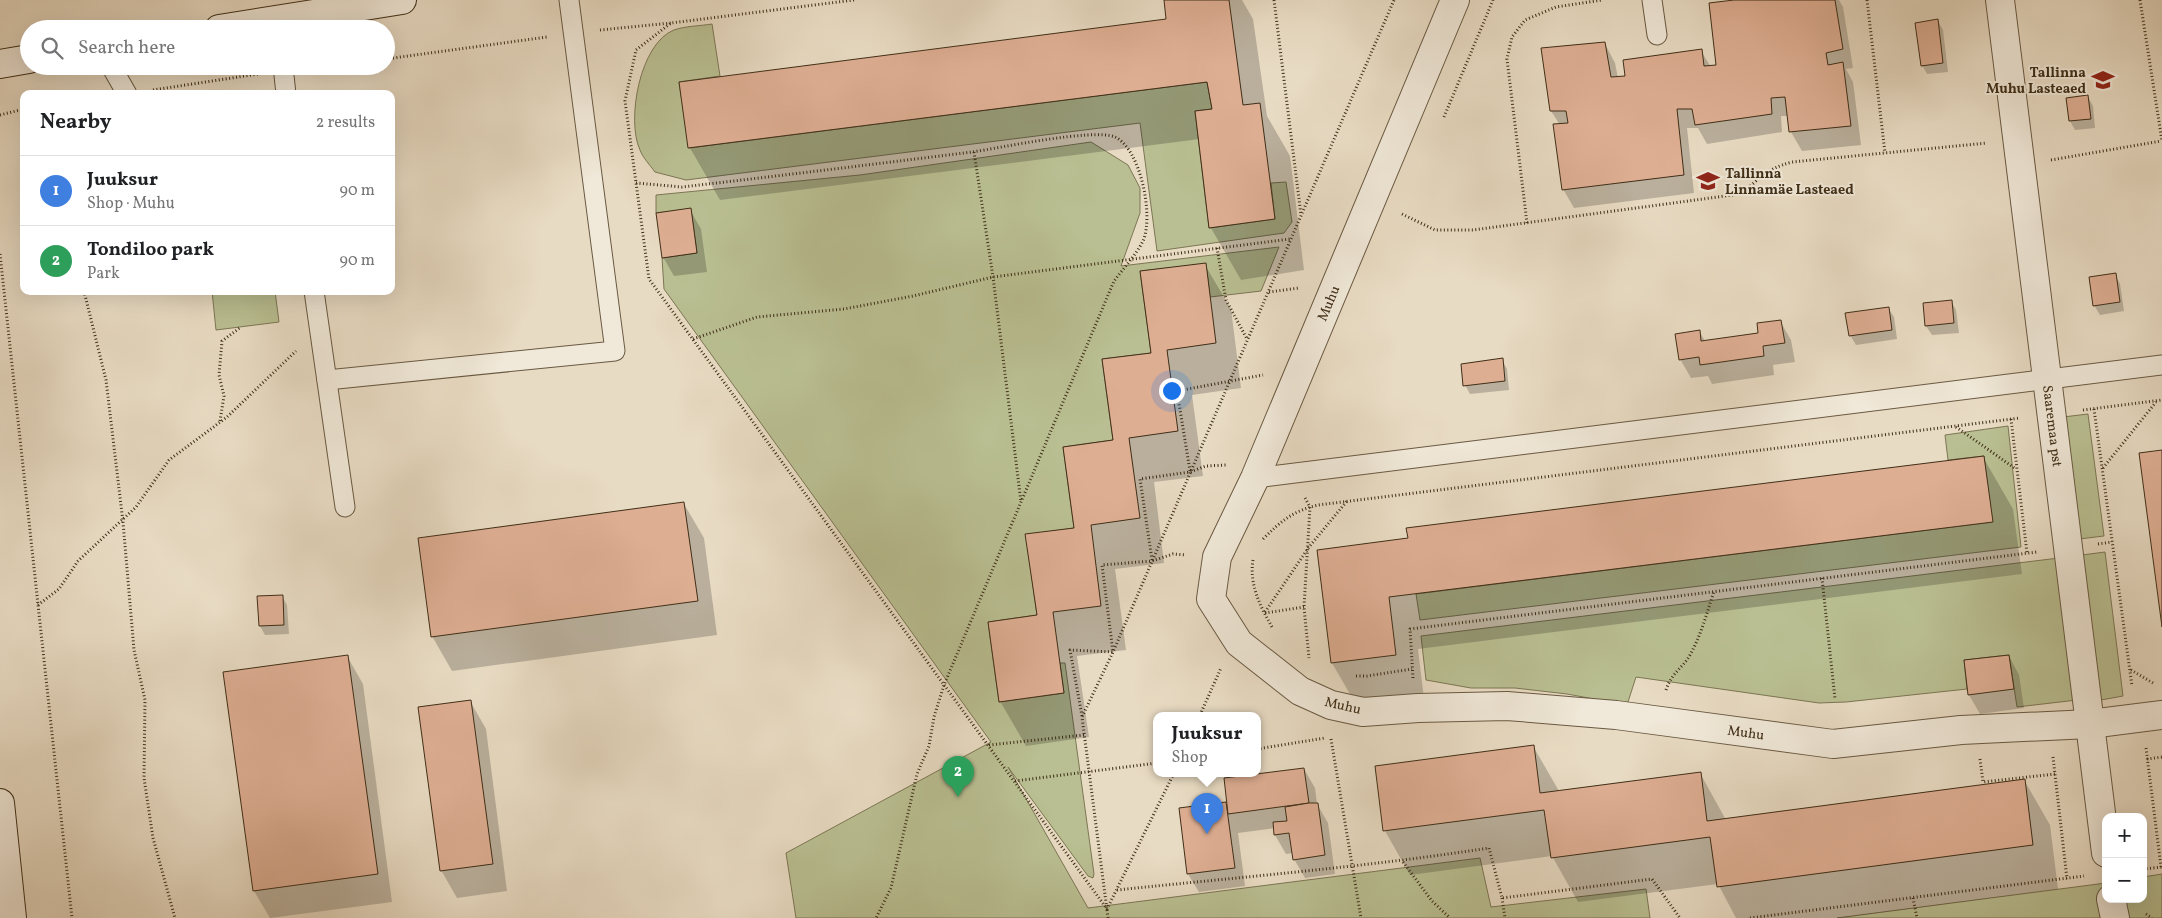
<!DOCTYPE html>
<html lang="en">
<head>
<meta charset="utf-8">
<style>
	:root { --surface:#fff; --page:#f2f2f2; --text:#202124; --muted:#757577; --line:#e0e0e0; --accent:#0f766e }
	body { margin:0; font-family:Vollkorn,serif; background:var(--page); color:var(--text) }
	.controls { position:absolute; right:15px; bottom:15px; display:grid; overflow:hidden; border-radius:10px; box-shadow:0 5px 20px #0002 }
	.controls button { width:45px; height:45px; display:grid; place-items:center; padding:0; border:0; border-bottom:1px solid var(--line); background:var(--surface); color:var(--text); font:25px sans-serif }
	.you { position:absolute; left:1171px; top:390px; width:18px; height:18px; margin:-12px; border:4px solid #fff; border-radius:50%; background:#1a73e8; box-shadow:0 0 0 8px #1a73e833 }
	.badge { display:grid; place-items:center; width:32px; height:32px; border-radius:50%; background:var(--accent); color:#fff; font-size:16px; font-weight:700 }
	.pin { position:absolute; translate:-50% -41px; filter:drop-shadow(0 1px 2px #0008) }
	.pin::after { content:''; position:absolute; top:26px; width:18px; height:15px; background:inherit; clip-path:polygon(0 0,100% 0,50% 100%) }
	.popup { position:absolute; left:1153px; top:712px; width:108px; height:65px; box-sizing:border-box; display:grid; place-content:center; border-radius:10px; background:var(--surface); filter:drop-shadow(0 1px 4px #0005); font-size:16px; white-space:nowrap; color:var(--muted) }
	.popup b { font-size:19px; color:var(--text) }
	.popup::after { content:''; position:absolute; left:50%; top:100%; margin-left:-10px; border:10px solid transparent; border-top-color:var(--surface) }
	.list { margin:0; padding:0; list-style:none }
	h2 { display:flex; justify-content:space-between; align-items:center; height:65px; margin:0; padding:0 20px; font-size:21px }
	h2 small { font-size:16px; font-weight:400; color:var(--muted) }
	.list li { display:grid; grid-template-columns:32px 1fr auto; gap:15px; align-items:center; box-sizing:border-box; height:70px; padding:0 20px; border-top:1px solid var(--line) }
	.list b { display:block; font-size:19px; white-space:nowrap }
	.list p { margin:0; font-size:16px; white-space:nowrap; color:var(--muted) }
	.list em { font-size:16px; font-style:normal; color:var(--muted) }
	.icon { flex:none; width:28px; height:28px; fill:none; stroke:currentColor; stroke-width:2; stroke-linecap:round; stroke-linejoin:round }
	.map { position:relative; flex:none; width:2162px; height:918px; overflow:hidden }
	.search { position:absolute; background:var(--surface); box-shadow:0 5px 20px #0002; left:20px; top:20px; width:375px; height:55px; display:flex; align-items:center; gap:12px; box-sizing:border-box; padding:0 18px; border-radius:28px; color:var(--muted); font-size:19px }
	.panel { position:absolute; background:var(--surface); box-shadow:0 5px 20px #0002; left:20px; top:90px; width:375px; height:205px; border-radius:10px }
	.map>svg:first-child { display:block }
</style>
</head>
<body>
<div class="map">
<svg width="2162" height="918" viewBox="0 0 2162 918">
	<rect width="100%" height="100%" fill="#e8dbc3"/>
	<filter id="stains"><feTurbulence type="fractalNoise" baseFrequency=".004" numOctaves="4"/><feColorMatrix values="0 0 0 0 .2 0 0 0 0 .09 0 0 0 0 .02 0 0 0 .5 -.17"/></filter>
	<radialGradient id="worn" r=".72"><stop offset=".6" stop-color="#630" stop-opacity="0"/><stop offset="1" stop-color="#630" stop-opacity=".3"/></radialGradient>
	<g fill="#b9bf92" stroke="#7c7654">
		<path d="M712,24l8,52 -41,6 10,66 518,-66 5,27 -17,2 14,117 66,-9 -4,-36 15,-1 6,40 -8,11 -127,18 -17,-128 -454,57 -31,-8c-5,-7 -12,-14 -15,-22 -14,-30 0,-107 34,-120 11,-4 26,-4 38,-6z"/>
		<polygon points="1091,142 1128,165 1140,188 1140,213 1121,266 1279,247 1261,291 1210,297 1206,264 1140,271 1151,353 1102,359 1113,440 1063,447 1074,528 1026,535 1037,615 988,622 999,702 1064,693 1060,663 1065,663 1094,874 1093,878 1088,876 1008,767 1088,908 1480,858 1491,907 1646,889 1650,918 796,918 786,853 991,742 664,289 662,258 697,253 691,209 656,213 656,195 860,175"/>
		<polygon points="212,291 275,291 279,322 216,330"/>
		<polygon points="2088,414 2104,536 2079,539 2063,417"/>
		<polygon points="2008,426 2021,547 1420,620 1416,594 1992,522 1984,456 1948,460 1945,435"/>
		<polygon points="2105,552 2123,696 2101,700 2082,555"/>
		<polygon points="2059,558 2077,700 2017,707 2009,655 1964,660 1967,689 1846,702 1819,703 1636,677 1627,705 1567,694 1515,688 1471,688 1426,680 1421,636"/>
		<polygon points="2162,874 2162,918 1837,918 2106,883 2106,899 2143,899 2143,877"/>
	</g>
	<g fill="#0003">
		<polygon points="1165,0 1242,0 1253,19 1267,116 1290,156 1304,270 1241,280 1211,228 1200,139 720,200 690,148 1167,20"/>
		<polygon points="1743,0 1839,0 1843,7 1853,68 1846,69 1853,82 1861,145 1802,151 1791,132 1789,116 1781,116 1782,132 1707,144 1698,128 1687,128 1694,193 1574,208 1563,189 1560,125 1551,111 1605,44 1615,63 1618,78 1626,78 1701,51 1711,67 1717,66"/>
		<polygon points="1938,21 1943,30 1948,72 1927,74 1922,65"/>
		<polygon points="221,91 223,94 208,94"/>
		<polygon points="2088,97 2093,106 2095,128 2075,130 2070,121 2068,99"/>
		<polygon points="690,210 701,229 707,272 674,276 663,257"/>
		<polygon points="1205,265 1231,309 1241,388 1192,395 1203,476 1154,482 1164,563 1115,569 1126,650 1077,656 1089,737 1026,746 1000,701 1152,354"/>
		<polygon points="2115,274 2120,284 2124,311 2100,315 2094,305"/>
		<polygon points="1951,301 1956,310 1959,333 1932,335 1926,326 1924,304"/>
		<polygon points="1888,308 1894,317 1897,339 1856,345 1850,335"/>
		<polygon points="1780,321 1791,340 1795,362 1773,365 1774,375 1712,384 1708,376 1691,378 1680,359 1699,331 1705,341 1760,334"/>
		<polygon points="1502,360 1507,369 1509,390 1470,394 1465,385"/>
		<polygon points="1983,457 2013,509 2022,574 1418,649 1425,707 1362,715 1332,663 1318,551"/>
		<polygon points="684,504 704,538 717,635 452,671 432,636"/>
		<polygon points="282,596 287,605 289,634 265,635 260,626 259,597"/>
		<polygon points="347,656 363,684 392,902 270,918 254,891 225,673"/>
		<polygon points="2009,656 2019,675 2024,708 1980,714 1969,695"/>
		<polygon points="470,701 486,729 507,891 457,898 441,870"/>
		<polygon points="1533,746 1559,791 1700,773 1726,820 2024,780 2050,825 2058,889 1841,918 1736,918 1718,884 1578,902 1552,856 1410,875 1385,831"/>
		<polygon points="1304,769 1315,788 1317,804 1328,823 1335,874 1305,878 1294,859 1293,853 1286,854 1275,835 1275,828 1238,833 1245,886 1199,892 1188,874 1180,810 1227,803"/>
	</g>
	<g fill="#deae93" stroke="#3f2e17">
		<polygon points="1164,0 1229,0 1243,105 1260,103 1275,219 1209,228 1195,111 1212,109 1207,82 688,148 679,82 1166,19"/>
		<polygon points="1734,0 1835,0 1843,49 1826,53 1828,65 1843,62 1851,126 1789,132 1785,97 1771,98 1772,114 1695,125 1692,109 1677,109 1684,175 1562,190 1553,124 1568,123 1566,111 1550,111 1541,48 1605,42 1611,77 1625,76 1623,60 1702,49 1704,66 1716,65 1709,3"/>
		<polygon points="1938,19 1943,63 1921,66 1915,23"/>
		<polygon points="2088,95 2091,119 2069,121 2066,98"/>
		<polygon points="691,208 697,253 662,258 656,213"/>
		<polygon points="1206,263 1216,343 1167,350 1178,431 1129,438 1140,518 1091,525 1101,606 1053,612 1064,693 999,702 988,622 1037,615 1025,534 1074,528 1063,447 1113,440 1102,359 1151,353 1140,271"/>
		<polygon points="2116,273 2120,302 2093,306 2089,277"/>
		<polygon points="1952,300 1954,323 1925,326 1923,303"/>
		<polygon points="1889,307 1892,330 1849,336 1845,313"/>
		<polygon points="1781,320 1785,343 1763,346 1764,356 1700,365 1699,357 1679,360 1675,334 1700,330 1701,341 1758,333 1757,323"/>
		<polygon points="1503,358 1505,381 1463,386 1461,364"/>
		<polygon points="2162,450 2162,627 2139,453"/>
		<polygon points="1984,456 1993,522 1389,597 1396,655 1331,663 1317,550 1408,538 1406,528"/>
		<polygon points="684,502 698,601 431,637 418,538"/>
		<polygon points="283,595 284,625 259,626 257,596"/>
		<polygon points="348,655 378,874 253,891 223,672"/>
		<polygon points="2009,655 2014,689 1968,695 1964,660"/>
		<polygon points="471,700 493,864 440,871 418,707"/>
		<polygon points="1534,745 1540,793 1701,772 1707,821 2025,779 2033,845 1717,887 1710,837 1551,858 1544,810 1383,831 1375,766"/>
		<polygon points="1304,768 1309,803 1228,814 1224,778"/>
		<polygon points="1226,802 1235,868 1187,874 1179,808"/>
		<polygon points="1309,803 1318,803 1325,855 1293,860 1289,833 1274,835 1273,822 1287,821 1285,807"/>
	</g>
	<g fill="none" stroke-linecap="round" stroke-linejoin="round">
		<defs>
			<g id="lane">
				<polyline points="1652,0 1657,35"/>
				<polyline points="111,66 127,94"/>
				<polyline points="283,66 286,94"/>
				<polyline points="314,291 345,507"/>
				<polyline points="327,380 615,351 569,0"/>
				<polyline points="1255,478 2162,365"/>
			</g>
			<g id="street">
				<polyline points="1455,0 1255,478 1217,557 1211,599 1239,643 1300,691 1331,705 1363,712 1418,708 1507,706 1616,715 1833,744 1961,730 2090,724 2162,715"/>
				<polyline points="2000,0 2106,853"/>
				<polyline points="2111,899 2115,918"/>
			</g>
			<g id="secondary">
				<polyline points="219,29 402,0"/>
				<polyline points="0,64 29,59"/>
				<polyline points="0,803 12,918"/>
			</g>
		</defs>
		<use href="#lane" stroke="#695942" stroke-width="21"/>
		<use href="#street" stroke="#695942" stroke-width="30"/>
		<use href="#secondary" stroke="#3f2e17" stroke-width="30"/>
		<g stroke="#3f2e17" stroke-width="3" stroke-dasharray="1 2.5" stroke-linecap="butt">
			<polyline points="854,0 671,23 636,50 625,101 649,279 1107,909 1174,773"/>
			<polyline points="1274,0 1301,215"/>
			<polyline points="1867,0 1885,153"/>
			<polyline points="2140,0 2162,141"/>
			<polyline points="600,30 671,23"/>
			<polyline points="386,59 547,37"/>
			<polyline points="311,71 341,66"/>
			<polyline points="153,90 258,74"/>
			<polyline points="0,115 24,109"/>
			<polyline points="1444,117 1493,0"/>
			<polyline points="974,152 993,277 1021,502"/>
			<polyline points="2051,160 2161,141"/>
			<path d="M636,183l46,4c96,-11 193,-23 290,-35 28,-4 121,-24 143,-15 26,12 39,80 28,104 -7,14 -20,28 -29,40l-170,404 -10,32 -5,29 -12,28 -26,114 -15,30"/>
			<path d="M1402,214l33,16h38l267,-36c22,-16 23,-24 52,-32l195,-19"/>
			<polyline points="1527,223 1507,59 1512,37 1525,20 1556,7 1602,0"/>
			<polyline points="1217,248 1226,300 1247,339"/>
			<polyline points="0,254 72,918"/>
			<polyline points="84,291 106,380 123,522 134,650 145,700 144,778 153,838 175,918"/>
			<polyline points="1269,292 1299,288"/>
			<polyline points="693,339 757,317 844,309 913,296 993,277 1290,239"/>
			<polyline points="2094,409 2132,686"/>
			<polyline points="2083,410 2162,400"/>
			<polyline points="2011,419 2027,553"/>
			<polyline points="220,421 224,396 219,375 222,341 241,327"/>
			<polyline points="1956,427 2016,469"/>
			<polyline points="2103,468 2156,402"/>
			<polyline points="1190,471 1177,391 1263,375"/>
			<polyline points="1305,498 1310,507 1304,607 1309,658"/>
			<path d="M1263,539c18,-18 30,-28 55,-34l702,-87"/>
			<polyline points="2098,544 2112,542"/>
			<polyline points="1152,560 1140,479 1190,472 1206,466 1227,465"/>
			<path d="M1253,560c-4,24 7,46 19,67"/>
			<polyline points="1822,578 1835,699"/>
			<polyline points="38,605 59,589 78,561 136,507 169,460 227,417 296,351"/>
			<polyline points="1265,612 1309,547 1347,501"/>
			<polyline points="1265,613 1304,607"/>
			<polyline points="2131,670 2153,683"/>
			<polyline points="1356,676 1367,676 1412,669"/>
			<polyline points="1413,678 1410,629 2037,552"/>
			<path d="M1666,690c6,-18 16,-21 24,-35 11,-20 17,-42 24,-64"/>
			<polyline points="1200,715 1221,668"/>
			<polyline points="1082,716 1070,650 1113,652 1102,565 1152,561 1173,554 1186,555"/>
			<polyline points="1331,739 1361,918"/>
			<polyline points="989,745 1084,735"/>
			<polyline points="2146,748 2161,867"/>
			<polyline points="1257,749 1325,738"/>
			<polyline points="2053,757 2067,879"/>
			<polyline points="1980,759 1983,782 2055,774"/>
			<polyline points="2147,759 2162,757"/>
			<polyline points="1015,781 1157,763"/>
			<polyline points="1403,862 1432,901 1450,918"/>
			<polyline points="2143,869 2162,867"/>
			<path d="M1117,890c124,-13 249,-23 372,-42l13,50 150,-19 28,39"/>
			<polyline points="1502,898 1505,918"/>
			<polyline points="1913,898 1917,918"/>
			<polyline points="2146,914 2152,918"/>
			<polyline points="1108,918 1082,717 1113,652 1394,0"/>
			<polyline points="1750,918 2084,876"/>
		</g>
		<use href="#lane" stroke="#f0e8d8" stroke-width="19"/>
		<use href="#street" stroke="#f0e8d8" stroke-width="28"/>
		<use href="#secondary" stroke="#f0e8d8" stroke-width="28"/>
	</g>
	<defs>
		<symbol id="school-bare" viewBox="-9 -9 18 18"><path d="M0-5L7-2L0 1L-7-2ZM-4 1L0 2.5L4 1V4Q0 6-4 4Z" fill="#8f2418" stroke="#f0e8d8" stroke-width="2.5" paint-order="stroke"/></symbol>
	</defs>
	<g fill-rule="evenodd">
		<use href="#school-bare" x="2087" y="64" width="32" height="32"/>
		<use href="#school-bare" x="1692" y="165" width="32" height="32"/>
	</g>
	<g text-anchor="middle" stroke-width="4" stroke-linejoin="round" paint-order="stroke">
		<g font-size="14" font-weight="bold" fill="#3f2e17" stroke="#f0e8d8" text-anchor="end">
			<text x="2086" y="77">Tallinna<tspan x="2086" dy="16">Muhu Lasteaed</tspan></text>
			<text x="1725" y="178" text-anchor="start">Tallinna<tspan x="1725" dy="16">Linnamäe Lasteaed</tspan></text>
		</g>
		<g font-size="14" fill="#3f2e17" stroke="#f0e8d8">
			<text transform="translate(1328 303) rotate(-67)" y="5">Muhu</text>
			<text transform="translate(2053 426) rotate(83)" y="5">Saaremaa pst</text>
			<text transform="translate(1343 705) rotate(13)" y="5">Muhu</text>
			<text transform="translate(1746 732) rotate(8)" y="5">Muhu</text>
		</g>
	</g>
	<rect width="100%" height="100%" filter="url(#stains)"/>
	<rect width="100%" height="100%" fill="url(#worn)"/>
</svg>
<div class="controls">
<button>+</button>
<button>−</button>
</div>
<div class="you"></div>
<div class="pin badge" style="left:1207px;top:834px;background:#3f7fe0">1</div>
<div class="popup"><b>Juuksur</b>Shop</div>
<div class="pin badge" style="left:958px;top:797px;background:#2e9e5b">2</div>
<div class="search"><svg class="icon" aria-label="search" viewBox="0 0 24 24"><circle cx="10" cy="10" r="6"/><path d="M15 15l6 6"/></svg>Search here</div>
<section class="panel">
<h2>Nearby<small>2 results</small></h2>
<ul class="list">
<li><span class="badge" style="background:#3f7fe0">1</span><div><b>Juuksur</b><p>Shop · Muhu</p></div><em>90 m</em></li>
<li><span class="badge" style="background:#2e9e5b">2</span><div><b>Tondiloo park</b><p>Park</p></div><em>90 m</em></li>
</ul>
</section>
</div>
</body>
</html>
